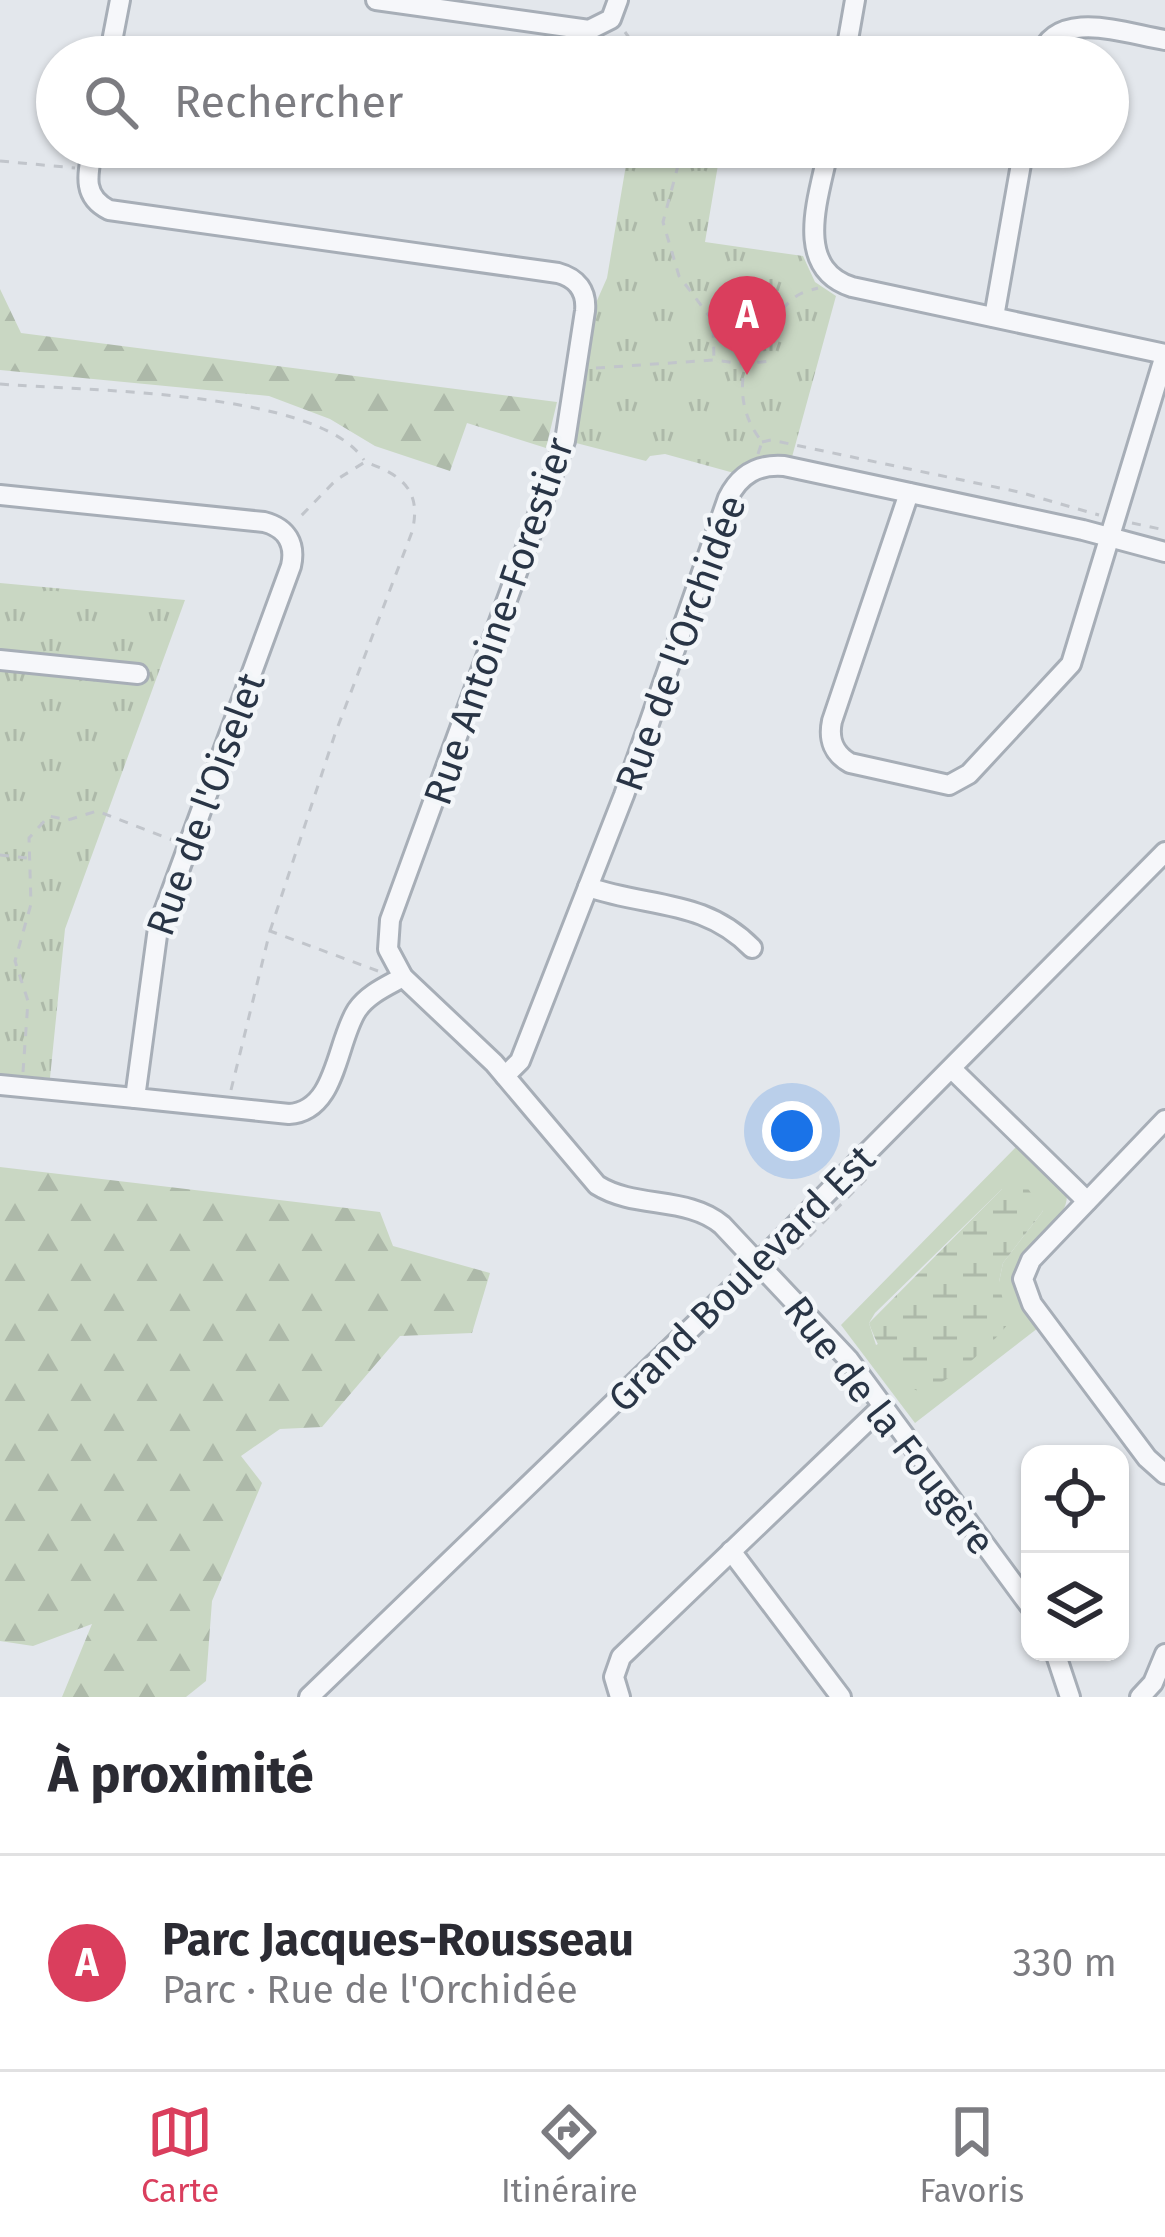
<!DOCTYPE html>
<html lang="fr">
<head>
<meta charset="utf-8">
<style>
	:root { --surface:#fff; --page:#f7f7f7; --text:#2b2b33; --muted:#7c7c81; --line:#e1e1e2; --accent:#da3e5d }
	body { margin:0; font-family:"Fira Sans",sans-serif; background:var(--page); color:var(--text) }
	.controls { position:absolute; right:36px; bottom:36px; display:grid; overflow:hidden; border-radius:24px; box-shadow:0 3px 9px #0004 }
	.controls button { width:108px; height:108px; display:grid; place-items:center; padding:0; border:0; border-bottom:3px solid var(--line); background:var(--surface); color:var(--text); font:60px sans-serif }
	.you { position:absolute; left:792px; top:1131px; width:42px; height:42px; margin:-30px; border:9px solid #fff; border-radius:50%; background:#1a73e8; box-shadow:0 0 0 18px #1a73e833 }
	.badge { display:grid; place-items:center; width:78px; height:78px; border-radius:50%; background:var(--accent); color:#fff; font-size:39px; font-weight:700 }
	.pin { position:absolute; translate:-50% -99px; filter:drop-shadow(0 3px 6px #0008) }
	.pin::after { content:''; position:absolute; top:63px; width:42px; height:36px; background:inherit; clip-path:polygon(0 0,100% 0,50% 100%) }
	.list { margin:0; padding:0; list-style:none }
	h2 { display:flex; justify-content:space-between; align-items:center; height:156px; margin:0; padding:0 48px; font-size:51px }
	h2 small { font-size:39px; font-weight:400; color:var(--muted) }
	.list li { display:grid; grid-template-columns:78px 1fr auto; gap:36px; align-items:center; box-sizing:border-box; height:216px; padding:0 48px; border-top:3px solid var(--line) }
	.list b { display:block; font-size:45px; white-space:nowrap }
	.list p { margin:0; font-size:39px; white-space:nowrap; color:var(--muted) }
	.list em { font-size:39px; font-style:normal; color:var(--muted) }
	.icon { flex:none; width:66px; height:66px; fill:none; stroke:currentColor; stroke-width:2; stroke-linecap:round; stroke-linejoin:round }
	.map { position:relative; flex:none; width:1165px; height:1697px; overflow:hidden }
	.search { position:absolute; background:var(--surface); box-shadow:0 3px 9px #0004; left:36px; right:36px; top:36px; height:132px; display:flex; align-items:center; gap:30px; box-sizing:border-box; padding:0 42px; border-radius:66px; color:var(--muted); font-size:45px }
	.sheet { height:372px; background:var(--surface) }
	nav { display:flex; justify-content:space-around; align-items:center; box-sizing:border-box; height:168px; border-top:3px solid var(--line); background:var(--surface); font-size:33px; color:var(--muted) }
	nav a { display:grid; justify-items:center; gap:6px }
	nav .on { color:var(--accent) }
	.map>svg:first-child { display:block }
</style>
</head>
<body>
<div class="map">
<svg width="1165" height="1697" viewBox="0 0 1165 1697">
	<defs>
		<pattern id="forest-firs" width="22" height="20" patternUnits="userSpaceOnUse" patternTransform="scale(3)"><rect width="22" height="20" fill="#c9d7c3"/><path d="M5 1l3.5 6h-7zM16 11l3.5 6h-7z" fill="#adb9a9"/></pattern>
		<pattern id="wetland-marsh" width="20" height="14" patternUnits="userSpaceOnUse" patternTransform="scale(3)"><rect width="20" height="14" fill="#c9d7c3"/><path d="M1 5h8M5 5V1M11 12h8M15 12V8" fill="none" stroke="#adb9a9"/></pattern>
		<pattern id="park-tufts" width="24" height="20" patternUnits="userSpaceOnUse" patternTransform="scale(3)"><rect width="24" height="20" fill="#c9d7c3"/><path d="M3 7l-1-3M5 7V3M7 7l1-3M15 17l-1-3M17 17v-4M19 17l1-3" fill="none" stroke="#adb9a9"/></pattern>
	</defs>
	<rect width="100%" height="100%" fill="#e3e7ec"/>
	<path fill="#c9d7c3" fill-rule="evenodd" d="M1017,1146l50,50c-1,13 -5,16 -14,25 -42,43 -54,54 -15,107l-123,95 -74,-98zM1002,1189l41,22 -40,52 -4,19 -123,63 -7,-22 6,-10z"/>
	<g fill="url(#forest-firs)">
		<polygon points="0,289 21,333 557,402 546,448 467,423 450,471 375,446 330,419 269,396 0,370"/>
		<polygon points="0,1167 380,1212 393,1246 490,1273 472,1333 400,1336 322,1427 280,1429 241,1456 262,1483 212,1601 206,1681 186,1697 62,1697 92,1624 33,1646 0,1641"/>
	</g>
	<path fill="url(#wetland-marsh)" d="M1016,1182l11,5 16,24 -40,52 -4,19 9,42c-17,22 -63,63 -89,68 -24,-14 -41,-43 -50,-69l133,-134z"/>
	<g fill="url(#park-tufts)">
		<polygon points="629,147 721,147 705,242 803,256 815,282 836,296 792,457 745,462 734,473 665,454 650,456 646,461 576,443 595,305 607,278"/>
		<polygon points="0,583 185,600 65,929 50,1078 0,1074"/>
	</g>
	<g fill="none" stroke-linecap="round" stroke-linejoin="round">
		<defs>
			<g id="minor">
				<polyline points="376,0 589,30 611,19 618,0"/>
				<polyline points="109,57 120,0"/>
				<polyline points="845,57 855,0"/>
				<path d="M1040,57c17,-50 86,-23 125,-17"/>
				<path d="M93,147c-5,26 -12,49 16,63l449,63c19,5 29,18 27,38l-20,130 -175,479 -2,29 15,28 91,86 103,122c38,24 91,11 125,40l127,135 181,246"/>
				<path d="M829,147c-9,47 -38,120 23,140l313,67"/>
				<polyline points="994,317 1024,147"/>
				<path d="M909,493l-77,228c-4,19 2,33 18,42l99,22 20,-11 102,-110 94,-309"/>
				<path d="M0,495l264,27c23,6 32,22 27,44l-133,362 -23,170 154,16c48,-3 47,-72 68,-104 11,-16 30,-24 46,-33"/>
				<polyline points="0,660 138,674"/>
				<path d="M588,887c62,21 116,12 164,61"/>
				<polyline points="953,1070 1087,1201"/>
				<path d="M505,1076l15,-15 104,-266 104,-297c12,-24 30,-34 56,-32l299,64 82,22"/>
				<polyline points="0,1085 135,1098"/>
				<polyline points="1165,1120 1031,1260 1023,1279 1032,1304 1147,1458 1165,1474"/>
				<polyline points="731,1551 841,1697"/>
				<polyline points="1055,1652 1070,1697"/>
				<polyline points="309,1697 739,1282 1165,852"/>
				<polyline points="620,1697 614,1677 621,1657 883,1406"/>
				<polyline points="1140,1697 1153,1683 1165,1654"/>
			</g>
		</defs>
		<use href="#minor" stroke="#a7aeb7" stroke-width="24"/>
		<g stroke="#c1c5cb" stroke-width="3" stroke-dasharray="9 9" stroke-linecap="butt">
			<polyline points="625,32 643,57"/>
			<polyline points="683,147 663,222 679,276 713,321 714,360"/>
			<polyline points="0,161 75,168"/>
			<polyline points="596,368 714,360 745,364 771,361"/>
			<path d="M0,384c83,7 318,6 364,76"/>
			<polyline points="762,442 771,440 1019,492 1099,515"/>
			<path d="M758,454l4,-12c-33,-42 -22,-93 16,-129 6,-5 14,-15 22,-19 5,-3 12,-4 18,-6"/>
			<polyline points="1132,523 1165,530"/>
			<polyline points="0,855 27,858"/>
			<path d="M270,931l65,-197 77,-202c10,-41 -9,-57 -47,-70l-29,18 -38,39"/>
			<polyline points="23,1072 28,1001 15,961 31,904 29,838 49,816 68,820 97,811 175,841"/>
			<polyline points="231,1090 270,931 378,971"/>
			<polyline points="797,1249 866,1179"/>
		</g>
		<use href="#minor" stroke="#f6f7fa" stroke-width="18"/>
	</g>
	<g text-anchor="middle" stroke-width="9" stroke-linejoin="round" paint-order="stroke">
		<g font-size="39" fill="#293546" stroke="#f3f6f9">
			<text transform="translate(498 621) rotate(-71)" y="14">Rue Antoine-Forestier</text>
			<text transform="translate(680 643) rotate(-70)" y="14">Rue de l'Orchidée</text>
			<text transform="translate(205 804) rotate(-70)" y="14">Rue de l'Oiselet</text>
			<text transform="translate(741 1278) rotate(-45)" y="14">Grand Boulevard Est</text>
			<text transform="translate(890 1425) rotate(52)" y="14">Rue de la Fougère</text>
		</g>
	</g>
</svg>
<div class="controls">
<button><svg class="icon" aria-label="locate" viewBox="0 0 24 24"><circle cx="12" cy="12" r="6"/><path d="M12 2v4M12 18v4M2 12h4M18 12h4"/></svg></button>
<button><svg class="icon" aria-label="layers" viewBox="0 0 24 24"><path d="M12 4l9 5-9 5-9-5zM3 14l9 5 9-5"/></svg></button>
</div>
<div class="you"></div>
<div class="pin badge" style="left:747px;top:375px">A</div>
<div class="search"><svg class="icon" aria-label="search" viewBox="0 0 24 24"><circle cx="10" cy="10" r="6"/><path d="M15 15l6 6"/></svg>Rechercher</div>
</div>
<section class="sheet">
<h2>À proximité<small></small></h2>
<ul class="list">
<li><span class="badge">A</span><div><b>Parc Jacques-Rousseau</b><p>Parc · Rue de l'Orchidée</p></div><em>330 m</em></li>
</ul>
</section>
<nav>
<a class="on"><svg class="icon" aria-label="map" viewBox="0 0 24 24"><path d="M3 6l6-2 6 2 6-2v14l-6 2-6-2-6 2zM9 4v14M15 6v14"/></svg>Carte</a>
<a><svg class="icon" aria-label="directions" viewBox="0 0 24 24"><path d="M12 3l9 9-9 9-9-9zM9 14v-3h6M13 9l2 2-2 2"/></svg>Itinéraire</a>
<a><svg class="icon" aria-label="saved" viewBox="0 0 24 24"><path d="M7 4h10v16l-5-4-5 4z"/></svg>Favoris</a>
</nav>
</body>
</html>
